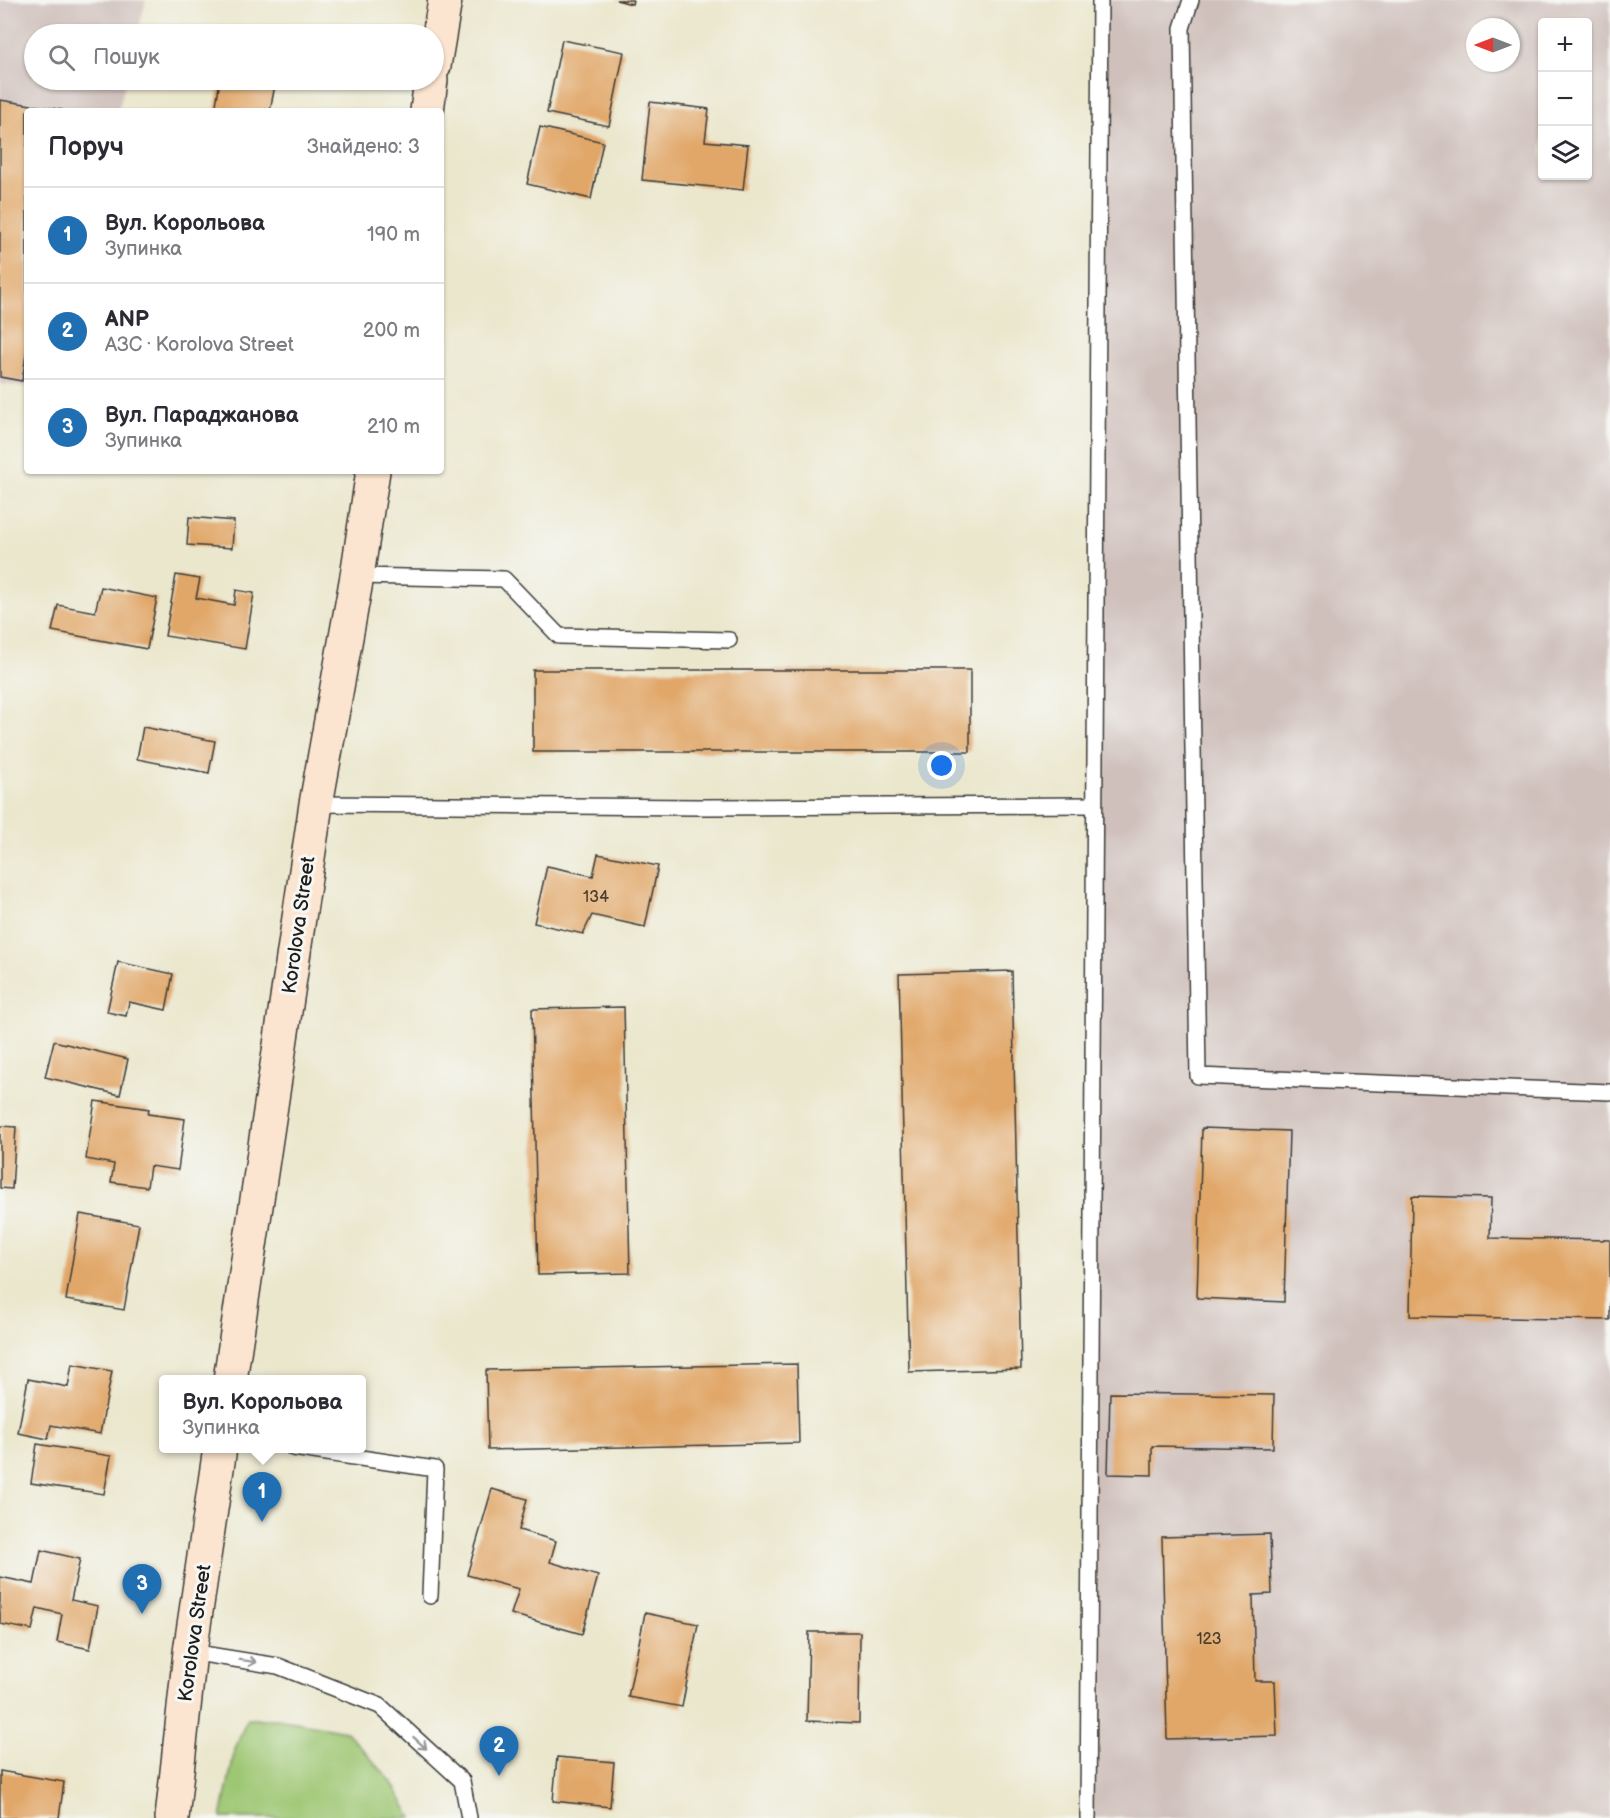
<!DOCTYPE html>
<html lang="uk">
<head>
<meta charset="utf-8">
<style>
	:root { --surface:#fff; --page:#f2f2f3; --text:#2b2b33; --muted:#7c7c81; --line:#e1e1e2; --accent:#1f6fb2 }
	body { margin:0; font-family:"Balsamiq Sans",sans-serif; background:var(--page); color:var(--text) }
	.controls { position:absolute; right:18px; top:18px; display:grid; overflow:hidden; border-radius:6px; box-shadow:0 2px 4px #0004 }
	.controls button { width:54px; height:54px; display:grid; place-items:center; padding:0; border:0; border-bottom:2px solid var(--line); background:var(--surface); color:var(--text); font:30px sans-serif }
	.compass { position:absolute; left:1466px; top:18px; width:54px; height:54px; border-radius:50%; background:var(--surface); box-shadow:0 2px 4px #0004; rotate:270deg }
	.you { position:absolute; left:942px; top:766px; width:21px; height:21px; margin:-15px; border:4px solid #fff; border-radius:50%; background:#1a73e8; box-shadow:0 0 0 9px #1a73e833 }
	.badge { display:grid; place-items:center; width:39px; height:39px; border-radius:50%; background:var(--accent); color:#fff; font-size:20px; font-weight:700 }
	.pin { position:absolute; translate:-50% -50px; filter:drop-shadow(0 2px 3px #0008) }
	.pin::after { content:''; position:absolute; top:32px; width:21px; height:18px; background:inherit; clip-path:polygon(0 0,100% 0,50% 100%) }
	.popup { position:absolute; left:159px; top:1375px; width:207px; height:78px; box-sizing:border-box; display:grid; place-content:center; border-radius:6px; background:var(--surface); filter:drop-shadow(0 2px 4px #0005); font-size:20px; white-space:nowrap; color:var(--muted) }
	.popup b { font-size:22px; color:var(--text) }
	.popup::after { content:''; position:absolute; left:50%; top:100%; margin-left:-12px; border:12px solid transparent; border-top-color:var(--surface) }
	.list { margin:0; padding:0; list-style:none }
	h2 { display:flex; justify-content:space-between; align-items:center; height:78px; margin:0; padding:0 24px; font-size:26px }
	h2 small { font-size:20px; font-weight:400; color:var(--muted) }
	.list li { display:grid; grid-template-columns:39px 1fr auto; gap:18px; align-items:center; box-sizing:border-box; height:96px; padding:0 24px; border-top:2px solid var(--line) }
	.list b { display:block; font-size:22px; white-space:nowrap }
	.list p { margin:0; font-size:20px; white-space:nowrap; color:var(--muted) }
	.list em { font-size:20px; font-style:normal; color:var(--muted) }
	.icon { flex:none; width:33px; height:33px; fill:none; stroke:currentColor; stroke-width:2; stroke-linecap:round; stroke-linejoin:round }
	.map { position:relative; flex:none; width:1610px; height:1818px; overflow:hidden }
	.search { position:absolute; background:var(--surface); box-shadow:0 2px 4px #0004; left:24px; top:24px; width:420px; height:66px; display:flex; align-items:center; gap:15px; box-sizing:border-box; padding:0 21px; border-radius:33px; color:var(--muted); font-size:22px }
	.panel { position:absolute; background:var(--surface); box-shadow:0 2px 4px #0004; left:24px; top:108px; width:420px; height:366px; border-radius:6px }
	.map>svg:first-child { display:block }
</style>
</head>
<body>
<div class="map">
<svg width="1610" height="1818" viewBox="0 0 1610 1818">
	<rect width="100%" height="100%" fill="#f6f6f2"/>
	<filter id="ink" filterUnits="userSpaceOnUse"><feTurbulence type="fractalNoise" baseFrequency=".0167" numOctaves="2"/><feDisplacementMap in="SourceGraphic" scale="12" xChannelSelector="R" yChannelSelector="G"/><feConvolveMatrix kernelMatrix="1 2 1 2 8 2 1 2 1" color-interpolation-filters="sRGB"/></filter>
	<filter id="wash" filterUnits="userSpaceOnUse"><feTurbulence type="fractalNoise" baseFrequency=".008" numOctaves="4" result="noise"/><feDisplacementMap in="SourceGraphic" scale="24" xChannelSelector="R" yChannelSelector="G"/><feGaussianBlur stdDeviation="1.35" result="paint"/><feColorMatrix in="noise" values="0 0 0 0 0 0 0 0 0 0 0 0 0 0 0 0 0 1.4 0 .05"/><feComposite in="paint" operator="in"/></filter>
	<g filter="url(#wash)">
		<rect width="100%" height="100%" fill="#ebe7cd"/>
		<g fill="#cfc0bb" fill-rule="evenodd">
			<polygon points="0,0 146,0 137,34 34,34 34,80 126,80 118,111 27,111 27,387 0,384"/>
			<path d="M1100,0h510v1818h-522zM1542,22h46v154h-46zM1475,27h36v36h-36z"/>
		</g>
		<polygon fill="#9ec773" stroke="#5d7248" stroke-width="1.5" points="247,1719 278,1719 346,1731 391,1781 412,1818 221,1818 235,1749"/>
		<g id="blocks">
			<g fill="#e1a769">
				<polygon points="616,0 633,0 632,4"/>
				<polygon points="562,40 624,52 609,126 547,113"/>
				<polygon points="220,80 276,80 270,111 215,111"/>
				<polygon points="0,100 63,110 27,111 27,348 22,381 0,377"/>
				<polygon points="650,102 709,109 705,141 748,145 743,190 642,180"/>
				<polygon points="540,127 603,142 591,199 527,184"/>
				<polygon points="189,517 234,521 232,548 187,545"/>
				<polygon points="176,575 200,579 196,598 234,605 236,590 254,593 245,649 165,636"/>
				<polygon points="101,587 157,598 147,649 52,631 58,605 95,612"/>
				<rect x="533" y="670" width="437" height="82"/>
				<polygon points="143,727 215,741 209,773 137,759"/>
				<polygon points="598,854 658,866 645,927 592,915 583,934 534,923 547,866 593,876"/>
				<polygon points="118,962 173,974 166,1010 129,1002 126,1016 107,1012"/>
				<polygon points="1012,971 1021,1369 909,1372 899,974"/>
				<polygon points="624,1007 630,1273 538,1275 532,1009"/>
				<polygon points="54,1041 128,1059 120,1095 45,1077"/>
				<polygon points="95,1101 149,1109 148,1114 185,1119 178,1170 150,1166 147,1187 111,1182 114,1164 86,1159"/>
				<polygon points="0,1126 16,1127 12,1189 0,1188"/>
				<polygon points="1202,1128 1289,1131 1284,1302 1197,1298"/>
				<polygon points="1412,1196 1491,1198 1490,1238 1610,1240 1610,1320 1410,1316"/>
				<polygon points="80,1214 139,1224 124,1310 66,1300"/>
				<polygon points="72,1364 112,1371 100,1434 51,1425 48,1439 18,1433 28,1379 68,1387"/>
				<polygon points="797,1364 799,1443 488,1450 486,1370"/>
				<polygon points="1110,1393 1274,1395 1273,1448 1152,1446 1152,1475 1108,1474"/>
				<polygon points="37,1444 111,1456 104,1494 31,1483"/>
				<polygon points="492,1489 527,1499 519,1530 556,1541 550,1562 598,1576 582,1634 511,1614 519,1589 467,1575"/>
				<polygon points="1270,1534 1272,1594 1253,1595 1255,1681 1275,1681 1277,1736 1167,1739 1162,1537"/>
				<polygon points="41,1550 80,1559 71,1600 98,1606 90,1649 57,1642 62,1614 37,1608 32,1630 0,1624 0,1577 34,1584"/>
				<polygon points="645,1613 698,1624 682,1707 628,1697"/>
				<polygon points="809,1632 860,1632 859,1723 807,1721"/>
				<polygon points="557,1757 614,1762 610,1807 553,1801"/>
				<polygon points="0,1771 64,1782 59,1818 0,1818"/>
			</g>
		</g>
	</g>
	<g filter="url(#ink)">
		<use href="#blocks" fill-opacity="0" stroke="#3b3a37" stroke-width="1.5"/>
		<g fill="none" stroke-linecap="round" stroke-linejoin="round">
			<defs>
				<g id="service">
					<polyline points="1191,0 1182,28 1198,1076 1610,1092"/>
					<polyline points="357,576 504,579 559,636 729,640"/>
					<polyline points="316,804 701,807 1094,805"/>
					<polyline points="293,1448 435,1469 430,1596"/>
					<polyline points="190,1652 278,1666 380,1706 462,1781 469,1818"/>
					<polyline points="1088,1818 1100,0"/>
				</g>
				<g id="secondary">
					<polyline points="434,66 445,0"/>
					<polyline points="427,111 431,80"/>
					<polyline points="230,1380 316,804 357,576 373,471"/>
					<polyline points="172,1818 190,1652 220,1448"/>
				</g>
			</defs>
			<use href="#service" stroke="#3b3a37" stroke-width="18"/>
			<use href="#secondary" stroke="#3b3a37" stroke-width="36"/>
			<use href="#service" stroke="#fff" stroke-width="15"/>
			<use href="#secondary" stroke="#fce5d0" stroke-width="33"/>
		</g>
		<defs><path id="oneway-shaft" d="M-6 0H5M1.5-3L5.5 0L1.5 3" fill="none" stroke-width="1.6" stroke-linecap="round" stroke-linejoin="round" transform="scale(1.5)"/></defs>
		<g stroke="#999">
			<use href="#oneway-shaft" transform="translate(248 1661) rotate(9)"/>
			<use href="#oneway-shaft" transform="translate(420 1743) rotate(42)"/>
		</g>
	</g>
	<g text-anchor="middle" stroke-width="6" stroke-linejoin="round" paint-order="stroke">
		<g font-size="16" fill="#4d3f2f">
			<text x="596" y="902">134</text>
			<text x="1209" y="1644">123</text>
		</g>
		<g font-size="20" fill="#1c1c1c" stroke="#f6f6f2">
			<text transform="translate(298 925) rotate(-82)" y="7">Korolova Street</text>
			<text transform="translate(194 1633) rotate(-82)" y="7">Korolova Street</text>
		</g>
	</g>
</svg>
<div class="controls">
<button>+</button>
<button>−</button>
<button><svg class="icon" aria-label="layers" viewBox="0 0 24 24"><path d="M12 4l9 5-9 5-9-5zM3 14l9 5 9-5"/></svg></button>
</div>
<svg class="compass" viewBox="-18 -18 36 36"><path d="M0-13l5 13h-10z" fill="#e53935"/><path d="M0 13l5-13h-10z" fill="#7c7c81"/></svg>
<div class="you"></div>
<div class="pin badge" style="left:262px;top:1522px">1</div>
<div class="popup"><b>Вул. Корольова</b>Зупинка</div>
<div class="pin badge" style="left:499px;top:1776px">2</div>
<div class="pin badge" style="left:142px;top:1614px">3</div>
<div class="search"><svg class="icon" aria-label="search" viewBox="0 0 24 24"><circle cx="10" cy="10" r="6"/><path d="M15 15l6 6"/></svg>Пошук</div>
<section class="panel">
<h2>Поруч<small>Знайдено: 3</small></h2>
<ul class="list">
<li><span class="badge">1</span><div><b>Вул. Корольова</b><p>Зупинка</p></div><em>190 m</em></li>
<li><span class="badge">2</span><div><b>ANP</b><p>АЗС · Korolova Street</p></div><em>200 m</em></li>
<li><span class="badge">3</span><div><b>Вул. Параджанова</b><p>Зупинка</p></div><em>210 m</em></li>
</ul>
</section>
</div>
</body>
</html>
